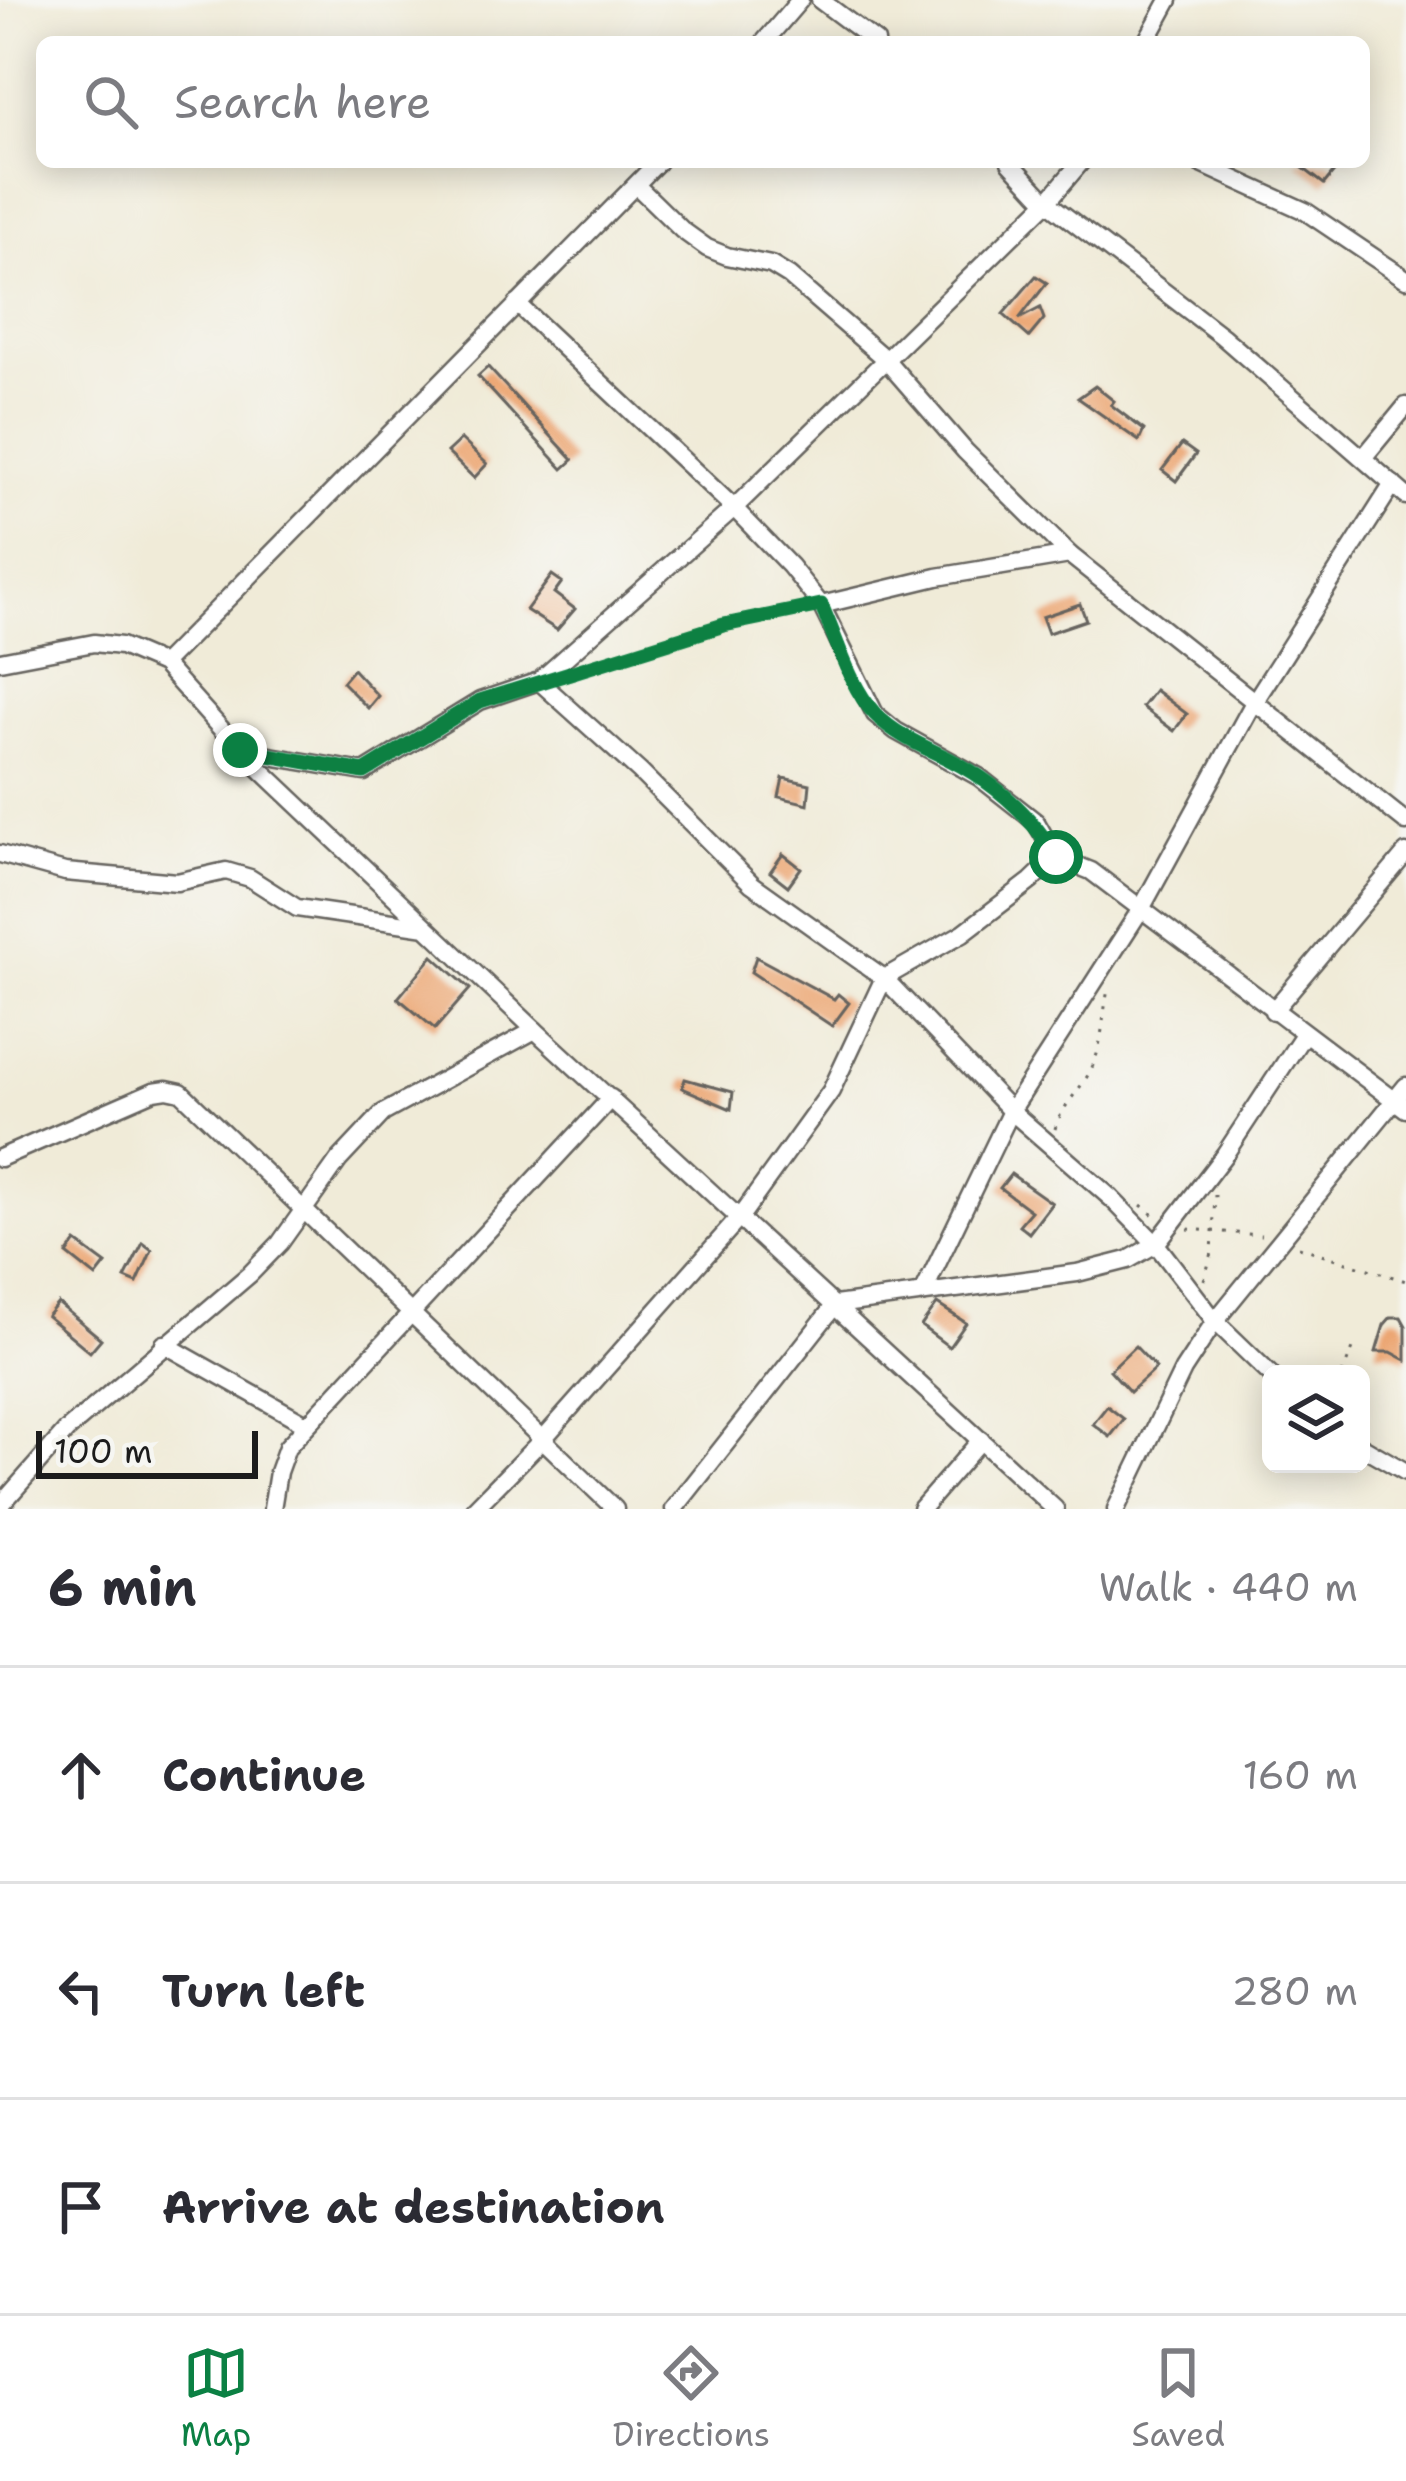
<!DOCTYPE html>
<html lang="en">
<head>
<meta charset="utf-8">
<style>
	:root { --surface:#fff; --page:#f7f7f7; --text:#2b2b33; --muted:#7c7c81; --line:#e1e1e2; --accent:#0b8043 }
	body { margin:0; font-family:"Shantell Sans",sans-serif; background:var(--page); color:var(--text) }
	.controls { position:absolute; right:36px; bottom:36px; display:grid; overflow:hidden; border-radius:18px; box-shadow:0 6px 30px #0003 }
	.controls button { width:108px; height:108px; display:grid; place-items:center; padding:0; border:0; border-bottom:3px solid var(--line); background:var(--surface); color:var(--text); font:60px sans-serif }
	.scale { position:absolute; left:36px; bottom:30px; width:222px; box-sizing:border-box; padding-left:12px; border:6px solid #1c1c1c; border-top:0; font-size:33px; line-height:42px; white-space:nowrap; color:#1c1c1c; -webkit-text-stroke:9px #f6f6f2; paint-order:stroke }
	.stop { position:absolute; width:36px; height:36px; margin:-27px; border:9px solid #0b8043; border-radius:50%; background:#fff }
	.stop.end { background:#0b8043; border-color:#fff; box-shadow:0 3px 12px #0008 }
	.list { margin:0; padding:0; list-style:none }
	h2 { display:flex; justify-content:space-between; align-items:center; height:156px; margin:0; padding:0 48px; font-size:51px }
	h2 small { font-size:39px; font-weight:400; color:var(--muted) }
	.list li { display:grid; grid-template-columns:78px 1fr auto; gap:36px; align-items:center; box-sizing:border-box; height:216px; padding:0 48px; border-top:3px solid var(--line) }
	.list b { display:block; font-size:45px; white-space:nowrap }
	.list em { font-size:39px; font-style:normal; color:var(--muted) }
	.icon { flex:none; width:66px; height:66px; fill:none; stroke:currentColor; stroke-width:2; stroke-linecap:round; stroke-linejoin:round }
	.map { position:relative; flex:none; width:1406px; height:1509px; overflow:hidden }
	.search { position:absolute; background:var(--surface); box-shadow:0 6px 30px #0003; left:36px; right:36px; top:36px; height:132px; display:flex; align-items:center; gap:30px; box-sizing:border-box; padding:0 42px; border-radius:18px; color:var(--muted); font-size:45px }
	.sheet { height:804px; background:var(--surface) }
	nav { display:flex; justify-content:space-around; align-items:center; box-sizing:border-box; height:168px; border-top:3px solid var(--line); background:var(--surface); font-size:33px; color:var(--muted) }
	nav a { display:grid; justify-items:center; gap:6px }
	nav .on { color:var(--accent) }
	.map>svg:first-child { display:block }
</style>
</head>
<body>
<div class="map">
<svg width="1406" height="1509" viewBox="0 0 1406 1509">
	<rect width="100%" height="100%" fill="#f6f6f2"/>
	<filter id="ink" filterUnits="userSpaceOnUse"><feTurbulence type="fractalNoise" baseFrequency=".00833" numOctaves="2"/><feDisplacementMap in="SourceGraphic" scale="24" xChannelSelector="R" yChannelSelector="G"/><feConvolveMatrix kernelMatrix="1 2 1 2 8 2 1 2 1" color-interpolation-filters="sRGB"/></filter>
	<filter id="wash" filterUnits="userSpaceOnUse"><feTurbulence type="fractalNoise" baseFrequency=".004" numOctaves="4" result="noise"/><feDisplacementMap in="SourceGraphic" scale="48" xChannelSelector="R" yChannelSelector="G"/><feGaussianBlur stdDeviation="2.7" result="paint"/><feColorMatrix in="noise" values="0 0 0 0 0 0 0 0 0 0 0 0 0 0 0 0 0 1.4 0 .05"/><feComposite in="paint" operator="in"/></filter>
	<g filter="url(#wash)">
		<rect width="100%" height="100%" fill="#f0ebd8"/>
		<g id="blocks">
			<g fill="#eca672">
				<polygon points="1295,162 1328,162 1337,168 1324,184"/>
				<polygon points="1036,276 1047,283 1019,319 1040,308 1044,319 1029,337 1003,314"/>
				<polygon points="488,367 573,460 563,469 478,376"/>
				<polygon points="1095,386 1114,401 1111,405 1144,430 1139,441 1078,398"/>
				<polygon points="461,439 487,464 474,478 447,452"/>
				<polygon points="1182,444 1196,454 1176,481 1162,470"/>
				<polygon points="552,575 562,582 554,593 575,609 557,630 526,610"/>
				<polygon points="1080,604 1086,620 1048,633 1042,617"/>
				<polygon points="353,669 378,696 368,708 342,682"/>
				<polygon points="1155,690 1187,714 1174,731 1142,707"/>
				<polygon points="783,778 810,784 808,804 779,797"/>
				<polygon points="783,854 801,868 788,886 770,872"/>
				<polygon points="433,956 470,989 435,1029 398,998"/>
				<polygon points="756,957 834,999 838,994 849,1003 832,1026 751,972"/>
				<polygon points="685,1079 733,1092 731,1109 682,1088"/>
				<polygon points="1011,1174 1052,1203 1029,1233 1019,1225 1031,1211 1000,1188"/>
				<polygon points="76,1242 106,1264 96,1277 67,1254"/>
				<polygon points="143,1243 152,1250 137,1283 125,1278"/>
				<polygon points="58,1303 101,1339 90,1352 47,1316"/>
				<polygon points="937,1304 966,1323 949,1347 921,1326"/>
				<polygon points="1391,1317 1401,1317 1406,1326 1406,1360 1391,1352 1376,1352 1384,1325"/>
				<polygon points="1135,1346 1156,1368 1130,1392 1110,1370"/>
				<polygon points="1107,1406 1124,1419 1110,1437 1093,1424"/>
			</g>
		</g>
	</g>
	<g filter="url(#ink)">
		<use href="#blocks" fill-opacity="0" stroke="#66645e" stroke-width="3"/>
		<g fill="none" stroke-linecap="round" stroke-linejoin="round">
			<defs>
				<g id="minor">
					<polyline points="820,0 876,42"/>
					<polyline points="764,42 800,0"/>
					<polyline points="1146,42 1169,0"/>
					<polyline points="1010,162 1047,202 1222,336 1406,496"/>
					<polyline points="1197,162 1305,211 1406,279"/>
					<polyline points="637,186 682,230 707,248 727,256 771,265 789,276 885,359 965,451 1070,555 1406,822"/>
					<polyline points="517,304 734,508 790,566 821,605 875,714 896,731 979,777 1036,822 1056,857 1091,871 1406,1109"/>
					<polyline points="1363,458 1406,406"/>
					<polyline points="821,605 937,577 1070,555"/>
					<polyline points="0,661 94,643 121,646 163,664 240,750 535,1030 1055,1509"/>
					<polyline points="163,664 658,162"/>
					<polyline points="539,681 640,772 752,884 884,978 1011,1111 1111,1198 1156,1244 1215,1321 1271,1375"/>
					<polyline points="241,751 364,772 480,701 539,681 734,508 1047,202 1081,162"/>
					<polyline points="0,854 65,872 177,882 226,871 250,878 297,908 426,927"/>
					<polyline points="1273,1011 1406,853"/>
					<polyline points="0,1158 154,1091 167,1089 181,1092 615,1509"/>
					<polyline points="923,1293 1011,1111 1141,909 1253,704 1393,484"/>
					<polyline points="164,1344 306,1424"/>
					<polyline points="1361,1446 1406,1472"/>
					<polyline points="0,1506 66,1431 250,1274 280,1243 339,1160 383,1113 535,1030"/>
					<polyline points="272,1509 278,1472 287,1447 611,1098"/>
					<polyline points="474,1509 542,1440 740,1217 831,1091 884,978 963,933 1031,881 1056,857"/>
					<polyline points="674,1509 835,1305 1077,1273 1128,1260 1156,1244 1225,1154 1304,1034"/>
					<polyline points="921,1509 981,1440"/>
					<polyline points="1116,1509 1183,1370 1215,1321 1406,1086"/>
				</g>
			</defs>
			<use href="#minor" stroke="#66645e" stroke-width="21"/>
			<g stroke="#66645e" stroke-width="3" stroke-dasharray="3 9" stroke-linecap="butt">
				<polyline points="574,671 724,625 802,609"/>
				<path d="M1055,1129c8,-28 31,-42 40,-69 8,-22 8,-48 13,-70"/>
				<polyline points="1141,1205 1157,1218"/>
				<polyline points="1188,1229 1261,1235"/>
				<polyline points="1299,1247 1406,1281"/>
				<polyline points="1204,1280 1212,1253 1215,1195"/>
				<polyline points="1342,1374 1356,1342"/>
			</g>
			<use href="#minor" stroke="#fff" stroke-width="16"/>
		</g>
	</g>
	<g fill="none" stroke-linecap="round" stroke-linejoin="round" filter="url(#ink)">
		<path stroke="#0b8043" stroke-width="15" d="M240,750l124,22 116,-71 244,-76 97,-20c16,34 28,81 54,109 19,20 47,32 72,44 46,23 83,55 109,99"/>
	</g>
</svg>
<div class="controls">
<button><svg class="icon" aria-label="layers" viewBox="0 0 24 24"><path d="M12 4l9 5-9 5-9-5zM3 14l9 5 9-5"/></svg></button>
</div>
<div class="scale">100 m</div>
<div class="stop" style="left:1056px;top:857px"></div>
<div class="stop end" style="left:240px;top:750px"></div>
<div class="search"><svg class="icon" aria-label="search" viewBox="0 0 24 24"><circle cx="10" cy="10" r="6"/><path d="M15 15l6 6"/></svg>Search here</div>
</div>
<section class="sheet">
<h2>6 min<small>Walk · 440 m</small></h2>
<ul class="list">
<li><svg class="icon" aria-label="ahead" viewBox="0 0 24 24"><path d="M12 20V5M6 11l6-6 6 6"/></svg><div><b>Continue</b></div><em>160 m</em></li>
<li><svg class="icon" aria-label="left" viewBox="0 0 24 24"><path d="M17 20v-9H6M10 6l-5 5 5 5"/></svg><div><b>Turn left</b></div><em>280 m</em></li>
<li><svg class="icon" aria-label="arrive" viewBox="0 0 24 24"><path d="M6 21V4h12l-3 4 3 4H6"/></svg><div><b>Arrive at destination</b></div></li>
</ul>
</section>
<nav>
<a class="on"><svg class="icon" aria-label="map" viewBox="0 0 24 24"><path d="M3 6l6-2 6 2 6-2v14l-6 2-6-2-6 2zM9 4v14M15 6v14"/></svg>Map</a>
<a><svg class="icon" aria-label="directions" viewBox="0 0 24 24"><path d="M12 3l9 9-9 9-9-9zM9 14v-3h6M13 9l2 2-2 2"/></svg>Directions</a>
<a><svg class="icon" aria-label="saved" viewBox="0 0 24 24"><path d="M7 4h10v16l-5-4-5 4z"/></svg>Saved</a>
</nav>
</body>
</html>
